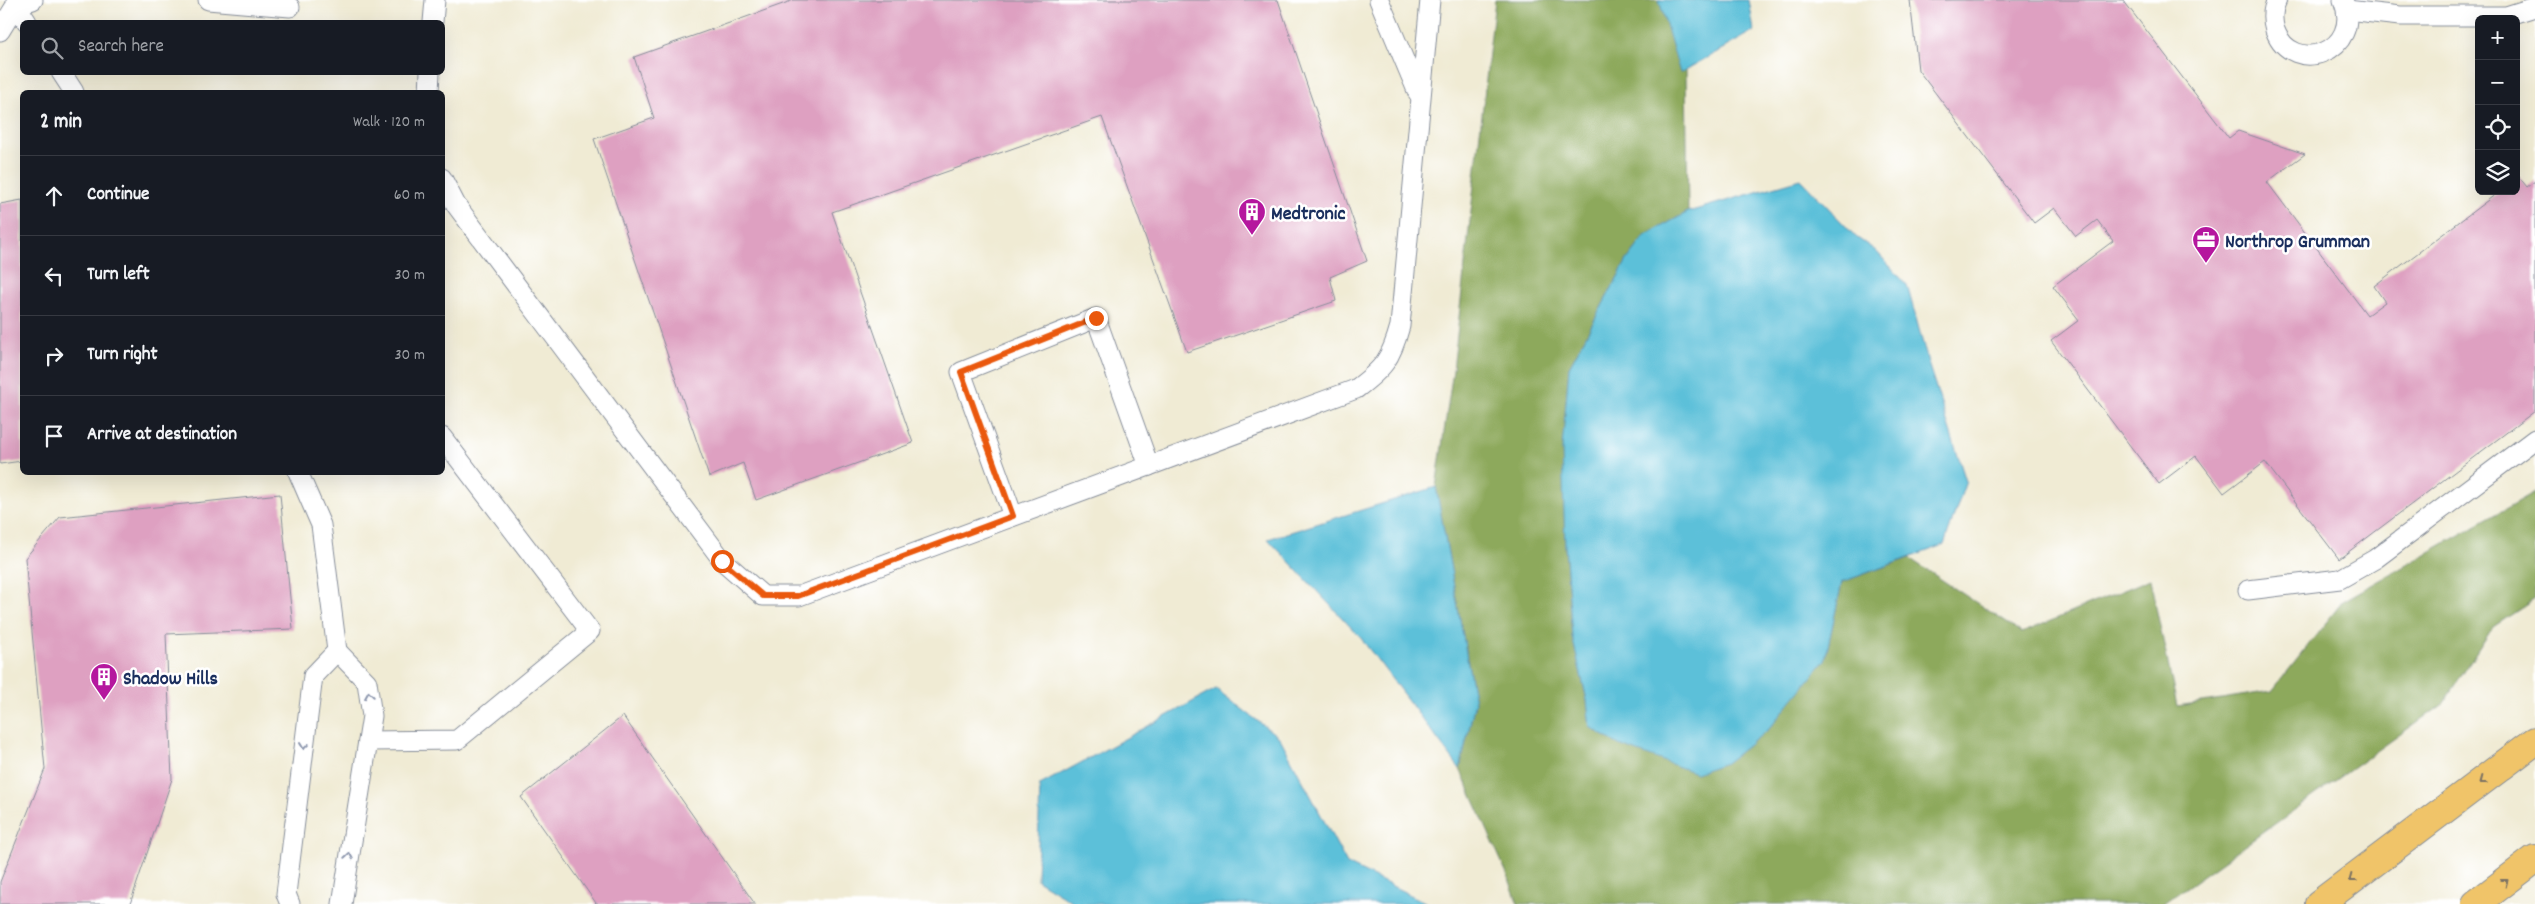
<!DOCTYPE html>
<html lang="en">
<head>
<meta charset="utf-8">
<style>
	:root { --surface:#171b24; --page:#20242c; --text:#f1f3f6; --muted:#9ea1a6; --line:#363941 }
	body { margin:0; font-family:Dekko,sans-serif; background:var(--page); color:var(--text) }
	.controls { position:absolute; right:15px; top:15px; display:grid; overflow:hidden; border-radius:8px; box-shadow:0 5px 20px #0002 }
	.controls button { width:45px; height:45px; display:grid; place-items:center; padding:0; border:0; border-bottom:1px solid var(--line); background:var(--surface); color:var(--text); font:25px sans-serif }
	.stop { position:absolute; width:15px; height:15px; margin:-11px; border:4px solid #ea580c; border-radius:50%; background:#fff }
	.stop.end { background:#ea580c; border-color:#fff; box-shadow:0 1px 5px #0008 }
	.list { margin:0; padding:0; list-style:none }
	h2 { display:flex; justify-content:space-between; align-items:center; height:65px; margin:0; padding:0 20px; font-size:21px }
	h2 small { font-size:16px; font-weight:400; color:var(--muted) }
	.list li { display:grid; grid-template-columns:32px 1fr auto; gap:15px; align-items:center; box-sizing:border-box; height:80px; padding:0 20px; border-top:1px solid var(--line) }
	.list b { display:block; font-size:19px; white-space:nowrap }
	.list em { font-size:16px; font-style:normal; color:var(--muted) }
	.icon { flex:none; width:28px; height:28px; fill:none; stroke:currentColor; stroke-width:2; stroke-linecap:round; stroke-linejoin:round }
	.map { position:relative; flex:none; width:2535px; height:904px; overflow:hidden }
	.search { position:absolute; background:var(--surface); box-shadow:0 5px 20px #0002; left:20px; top:20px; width:425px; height:55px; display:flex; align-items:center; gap:12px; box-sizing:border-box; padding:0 18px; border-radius:8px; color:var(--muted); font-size:19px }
	.panel { position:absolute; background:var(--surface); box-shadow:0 5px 20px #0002; left:20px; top:90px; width:425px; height:385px; border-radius:8px }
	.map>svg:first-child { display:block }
</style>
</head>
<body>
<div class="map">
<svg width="2535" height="904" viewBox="0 0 2535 904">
	<rect width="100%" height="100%" fill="#fff"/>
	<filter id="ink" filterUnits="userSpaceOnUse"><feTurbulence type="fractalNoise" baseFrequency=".02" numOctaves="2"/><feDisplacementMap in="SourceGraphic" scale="10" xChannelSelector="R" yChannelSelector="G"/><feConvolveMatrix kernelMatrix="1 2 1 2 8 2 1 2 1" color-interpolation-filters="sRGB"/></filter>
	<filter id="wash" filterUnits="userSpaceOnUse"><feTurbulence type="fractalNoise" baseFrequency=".0096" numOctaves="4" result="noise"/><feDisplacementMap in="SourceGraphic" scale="20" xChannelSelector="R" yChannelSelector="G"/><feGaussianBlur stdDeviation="1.12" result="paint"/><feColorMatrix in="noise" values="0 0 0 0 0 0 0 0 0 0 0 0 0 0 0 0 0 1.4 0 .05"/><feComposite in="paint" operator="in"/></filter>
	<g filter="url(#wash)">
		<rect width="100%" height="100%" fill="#f0ebd4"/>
		<polygon fill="#8da95b" stroke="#546c5c" points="1495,0 1662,0 1686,70 1688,212 1646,235 1627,260 1569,367 1563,442 1565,546 1572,636 1587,700 1590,727 1619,745 1825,660 1842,582 1909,558 2022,633 2150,579 2177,706 2272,691 2343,601 2535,492 2535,599 2493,627 2444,703 2163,904 1518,904 1508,876 1460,769 1475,702 1436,487 1453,370"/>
		<g fill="#5bc0d9" stroke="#3b789c">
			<polygon points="1659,0 1749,0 1754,31 1680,73"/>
			<polygon points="1801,179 1856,237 1876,251 1907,285 1929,366 1966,481 1944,545 1842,582 1825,660 1769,729 1726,763 1696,773 1619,745 1590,727 1587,700 1572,636 1565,546 1562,448 1569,367 1627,260 1646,235 1688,212"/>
			<polygon points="1436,487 1475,702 1460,769 1360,637 1268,539"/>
			<polygon points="1216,689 1280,738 1347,864 1429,904 1076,904 1037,880 1040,785"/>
		</g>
		<g id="blocks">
			<g fill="#dea0c1">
				<polygon points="794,0 1278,0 1367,261 1330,277 1336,301 1187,352 1102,117 832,212 913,443 756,500 743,463 709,477 594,139 654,118 634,57"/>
				<polygon points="1910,0 2123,0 2229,138 2238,131 2305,154 2267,182 2367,315 2385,302 2374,286 2500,191 2516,191 2516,179 2519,177 2527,187 2535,181 2535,411 2339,559 2265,462 2224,493 2196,456 2159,484 2051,341 2079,320 2053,286 2113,241 2097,220 2076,236 2054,208 2034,223 1918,70"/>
				<polygon points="22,200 22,461 0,464 0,204"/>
				<polygon points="280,494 293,629 166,634 172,779 130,904 0,904 0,882 45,769 25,558 60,517"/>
				<polygon points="623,716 755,904 595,904 596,903 521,797"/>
			</g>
		</g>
	</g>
	<g filter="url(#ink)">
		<use href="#blocks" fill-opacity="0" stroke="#868d99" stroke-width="1"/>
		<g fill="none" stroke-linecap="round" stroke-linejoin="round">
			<defs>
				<g id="lane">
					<polyline points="16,0 16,5 27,22"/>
					<polyline points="208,0 290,7"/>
					<polyline points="1379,0 1418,93"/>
					<path d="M2277,0c-5,9 -5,20 -2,30 18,48 89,21 68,-30"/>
					<polyline points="2347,10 2400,16 2506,16 2535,7"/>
					<polyline points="433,22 435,0"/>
					<polyline points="0,31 16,5 33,0"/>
					<polyline points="61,72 74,92"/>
					<polyline points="429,92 430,72"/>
					<path d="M442,178l14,27 267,356 40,35h36l557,-207c28,-21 35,-30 44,-63l30,-326"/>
					<polyline points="298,472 321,525 337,651"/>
					<polyline points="1013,516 961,372 1096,318 1149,466"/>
					<polyline points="2248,590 2340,579 2375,559 2535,439"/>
					<polyline points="368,741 457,740 590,631 442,437"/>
					<polyline points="290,904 286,894 313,676 337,651 367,682 372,716 342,904"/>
				</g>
				<g id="highway">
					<polyline points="2319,904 2535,741"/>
					<polyline points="2476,904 2535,859"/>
				</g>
			</defs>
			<use href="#lane" stroke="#868d99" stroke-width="21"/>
			<use href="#highway" stroke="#868d99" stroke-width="30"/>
			<use href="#lane" stroke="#fff" stroke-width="19"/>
			<use href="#highway" stroke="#f0c469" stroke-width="28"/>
		</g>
		<defs><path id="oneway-chevron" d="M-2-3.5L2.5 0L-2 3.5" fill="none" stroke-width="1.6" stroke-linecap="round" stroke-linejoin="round" transform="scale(1.25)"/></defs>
		<g stroke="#8d97ae">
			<use href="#oneway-chevron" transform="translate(369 695) rotate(-99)"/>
			<use href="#oneway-chevron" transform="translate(304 746) rotate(97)"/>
			<use href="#oneway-chevron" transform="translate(349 856) rotate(-81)"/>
		</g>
		<g stroke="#7b7263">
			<use href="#oneway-chevron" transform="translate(2482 781) rotate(143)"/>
			<use href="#oneway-chevron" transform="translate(2352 879) rotate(143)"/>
			<use href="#oneway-chevron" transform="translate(2505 882) rotate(-37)"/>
		</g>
	</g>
	<g fill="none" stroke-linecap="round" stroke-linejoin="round" filter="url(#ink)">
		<polyline stroke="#ea580c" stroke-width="6" points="722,561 763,596 798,596 1013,516 961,372 1096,318"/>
	</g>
	<defs>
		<symbol id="building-pin" viewBox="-11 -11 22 30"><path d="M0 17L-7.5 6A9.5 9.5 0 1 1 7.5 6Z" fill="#b5179e" stroke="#fff"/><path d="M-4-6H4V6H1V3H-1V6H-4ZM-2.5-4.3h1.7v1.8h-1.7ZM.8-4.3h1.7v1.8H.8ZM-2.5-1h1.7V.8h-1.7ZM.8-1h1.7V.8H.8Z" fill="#fff"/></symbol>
		<symbol id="office-pin" viewBox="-11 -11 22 30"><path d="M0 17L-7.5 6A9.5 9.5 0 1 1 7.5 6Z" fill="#b5179e" stroke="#fff"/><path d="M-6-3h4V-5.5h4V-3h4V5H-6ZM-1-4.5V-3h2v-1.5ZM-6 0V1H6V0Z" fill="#fff"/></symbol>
	</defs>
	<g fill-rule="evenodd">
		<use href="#building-pin" x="1236" y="196" width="32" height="43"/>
		<use href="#office-pin" x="2190" y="224" width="32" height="43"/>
		<use href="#building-pin" x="88" y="661" width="32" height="43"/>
	</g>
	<g text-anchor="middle" stroke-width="5" stroke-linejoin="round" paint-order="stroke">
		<g font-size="20" font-weight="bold" fill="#1b2f5e" stroke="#fff" text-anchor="start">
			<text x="1271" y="219">Medtronic</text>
			<text x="2225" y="247">Northrop Grumman</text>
			<text x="123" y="684">Shadow Hills</text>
		</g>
	</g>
</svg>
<div class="controls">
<button>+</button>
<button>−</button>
<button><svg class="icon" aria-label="locate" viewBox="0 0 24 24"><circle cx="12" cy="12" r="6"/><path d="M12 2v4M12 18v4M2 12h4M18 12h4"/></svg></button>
<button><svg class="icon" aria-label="layers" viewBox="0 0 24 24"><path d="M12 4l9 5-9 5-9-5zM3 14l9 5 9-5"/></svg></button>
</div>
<div class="stop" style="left:722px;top:561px"></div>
<div class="stop end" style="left:1096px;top:318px"></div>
<div class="search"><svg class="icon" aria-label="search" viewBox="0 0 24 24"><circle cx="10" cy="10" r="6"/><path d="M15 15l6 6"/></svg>Search here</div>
<section class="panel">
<h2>2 min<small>Walk · 120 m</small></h2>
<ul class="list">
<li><svg class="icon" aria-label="ahead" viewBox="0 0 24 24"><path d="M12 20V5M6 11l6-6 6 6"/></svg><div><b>Continue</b></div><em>60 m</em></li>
<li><svg class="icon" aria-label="left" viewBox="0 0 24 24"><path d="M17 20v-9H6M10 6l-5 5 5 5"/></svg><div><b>Turn left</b></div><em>30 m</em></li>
<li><svg class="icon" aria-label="right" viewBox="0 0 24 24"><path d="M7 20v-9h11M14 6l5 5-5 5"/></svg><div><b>Turn right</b></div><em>30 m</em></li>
<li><svg class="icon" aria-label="arrive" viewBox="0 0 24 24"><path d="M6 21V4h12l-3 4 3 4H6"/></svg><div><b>Arrive at destination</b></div></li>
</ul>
</section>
</div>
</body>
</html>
